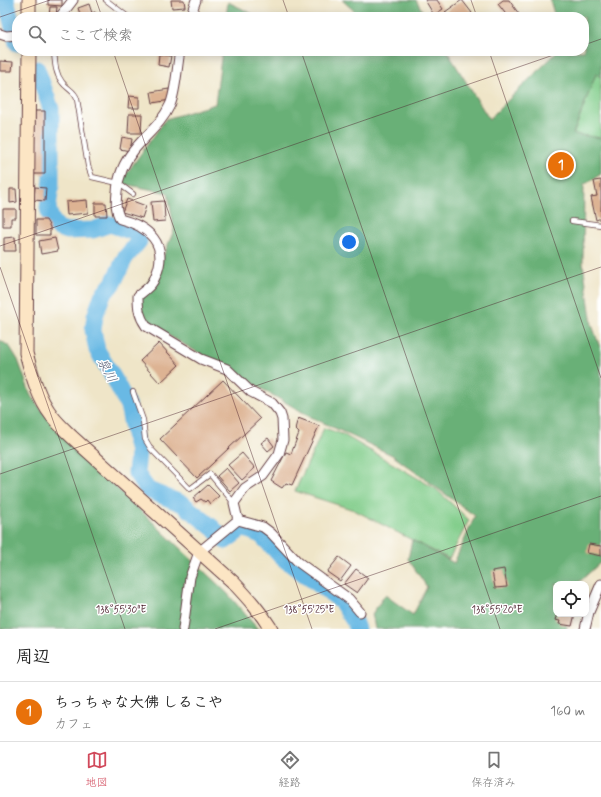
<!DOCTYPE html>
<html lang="ja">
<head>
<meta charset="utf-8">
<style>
	:root { --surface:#fff; --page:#f6f6f6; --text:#222; --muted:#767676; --line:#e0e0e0; --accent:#d1495b }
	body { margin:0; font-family:Mynerve,"Klee One",sans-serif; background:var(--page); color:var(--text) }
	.controls { position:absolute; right:12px; bottom:12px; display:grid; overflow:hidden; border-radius:8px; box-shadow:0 2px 10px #0003 }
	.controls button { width:36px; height:36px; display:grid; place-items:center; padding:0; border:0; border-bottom:1px solid var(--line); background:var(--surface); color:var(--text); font:20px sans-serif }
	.you { position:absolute; left:349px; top:242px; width:14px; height:14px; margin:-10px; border:3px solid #fff; border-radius:50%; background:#1a73e8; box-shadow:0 0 0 6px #1a73e833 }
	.badge { display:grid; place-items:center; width:26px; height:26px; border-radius:50%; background:var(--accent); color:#fff; font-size:13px; font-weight:700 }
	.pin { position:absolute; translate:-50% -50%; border:2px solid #fff; box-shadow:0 1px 4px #0006 }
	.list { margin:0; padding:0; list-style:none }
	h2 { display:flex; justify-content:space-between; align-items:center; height:52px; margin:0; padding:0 16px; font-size:17px }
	h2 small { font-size:13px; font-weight:400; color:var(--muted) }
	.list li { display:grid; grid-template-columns:26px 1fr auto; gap:12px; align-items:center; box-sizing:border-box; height:60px; padding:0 16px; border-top:1px solid var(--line) }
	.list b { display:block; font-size:15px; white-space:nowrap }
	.list p { margin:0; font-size:13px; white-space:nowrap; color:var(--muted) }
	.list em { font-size:13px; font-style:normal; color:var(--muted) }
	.icon { flex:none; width:22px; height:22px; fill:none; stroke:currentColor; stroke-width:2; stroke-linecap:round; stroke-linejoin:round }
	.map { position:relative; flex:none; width:601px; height:629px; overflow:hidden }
	.search { position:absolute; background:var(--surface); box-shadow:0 2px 10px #0003; left:12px; right:12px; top:12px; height:44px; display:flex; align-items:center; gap:10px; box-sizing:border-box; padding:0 14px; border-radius:16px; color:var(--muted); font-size:15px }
	.sheet { height:112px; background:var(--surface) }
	nav { display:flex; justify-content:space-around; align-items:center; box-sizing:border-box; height:56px; border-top:1px solid var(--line); background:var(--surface); font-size:11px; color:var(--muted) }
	nav a { display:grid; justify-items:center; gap:2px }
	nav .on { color:var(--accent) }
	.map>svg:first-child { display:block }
</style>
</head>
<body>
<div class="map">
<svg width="601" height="629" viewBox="0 0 601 629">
	<rect width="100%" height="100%" fill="#fff"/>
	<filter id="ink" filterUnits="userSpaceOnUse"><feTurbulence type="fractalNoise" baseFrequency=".025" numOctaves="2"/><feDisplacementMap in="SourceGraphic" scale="8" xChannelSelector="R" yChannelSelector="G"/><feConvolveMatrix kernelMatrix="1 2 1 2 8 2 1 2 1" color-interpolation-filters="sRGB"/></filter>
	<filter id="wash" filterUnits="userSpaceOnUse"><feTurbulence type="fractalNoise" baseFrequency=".012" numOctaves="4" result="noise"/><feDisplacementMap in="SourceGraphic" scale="16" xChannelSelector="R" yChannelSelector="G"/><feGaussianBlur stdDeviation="0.9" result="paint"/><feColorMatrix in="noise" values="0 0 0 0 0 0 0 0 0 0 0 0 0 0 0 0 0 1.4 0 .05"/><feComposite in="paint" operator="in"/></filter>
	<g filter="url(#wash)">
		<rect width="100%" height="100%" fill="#efe5c8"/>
		<g fill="#82cd8b" stroke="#66765b">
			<polygon points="596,73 601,77 601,138 573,135"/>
			<polygon points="324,428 342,434 436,489 469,520 449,559 354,510 295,491"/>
		</g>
		<g fill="#69b077" stroke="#5a6851">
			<polygon points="342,0 416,0 426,17 361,17"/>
			<polygon points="550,0 601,0 601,77 596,74 573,134 601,138 601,174 584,185 583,263 592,325 601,350 601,562 577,584 556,584 556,614 565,614 567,629 375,629 372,614 385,595 413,615 427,587 408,559 412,540 454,563 475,516 392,455 311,417 143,321 138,296 160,264 174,230 168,193 124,184 121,181 166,119 215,104 222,51 447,51 489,119 558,51 584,51 584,17 555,17"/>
			<polygon points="228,2 259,17 226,17"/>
			<polygon points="0,340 10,347 18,360 31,396 61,434 84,453 99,471 227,593 258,629 0,629"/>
		</g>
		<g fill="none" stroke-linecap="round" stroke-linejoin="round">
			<g stroke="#69b9e4" stroke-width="17">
				<polyline points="6,0 17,43"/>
				<polyline points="37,69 51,109 51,185 48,208 51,219 58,228 67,231 93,230 110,224 136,233 139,241 125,258 113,283 102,296 95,316 93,330 97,350 116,382 128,406 138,453 136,473 148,490 183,504 213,528 225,541 243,528 261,535 285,560 341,601 354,621 357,629"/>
			</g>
		</g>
		<g id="blocks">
			<g fill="#ddb393">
				<polygon points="48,0 62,0 62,6 48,5"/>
				<polygon points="171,0 184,0 185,7 172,8"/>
				<polygon points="425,0 437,0 443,9 434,15"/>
				<polygon points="462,0 472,13 465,17 460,17 458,14 454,17 449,17 445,12"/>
				<polygon points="503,0 509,0 521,17 508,17 498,4"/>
				<polygon points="89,4 92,13 95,12 97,17 81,17 78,8"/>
				<polygon points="50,7 57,7 56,16 49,16"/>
				<polygon points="186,14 186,17 167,17 167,15"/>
				<polygon points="159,54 171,56 169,67 158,65"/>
				<polygon points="0,61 13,62 12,71 0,71"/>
				<polygon points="169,89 170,100 153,103 151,92"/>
				<polygon points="129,96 139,97 139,108 128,108"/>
				<polygon points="35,111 45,111 45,174 34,174"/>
				<polygon points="129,114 142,114 141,133 128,133"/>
				<polygon points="122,137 132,139 130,151 120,149"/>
				<polygon points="559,160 565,163 563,169 556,167"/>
				<polygon points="601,180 601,218 596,220 591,197 597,196 594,181"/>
				<polygon points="35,187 46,188 45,201 34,200"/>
				<polygon points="10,189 16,189 17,202 10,203"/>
				<polygon points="127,199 146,206 142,218 122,212"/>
				<polygon points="87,200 88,213 67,215 66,202"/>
				<polygon points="164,201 165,221 153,222 151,202"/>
				<polygon points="95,203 106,203 107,216 95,216"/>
				<polygon points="3,209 16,209 16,218 11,218 11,226 3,226"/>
				<polygon points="36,220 46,220 50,227 50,235 36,235"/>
				<polygon points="15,237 16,251 4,251 4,238"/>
				<polygon points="55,238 58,251 41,254 39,241"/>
				<polygon points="159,343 179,365 160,383 140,361"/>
				<polygon points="223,380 260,419 197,478 160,439"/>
				<polygon points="298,418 319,426 292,485 286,483 282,488 271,481 286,452 291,454 299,433 295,429"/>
				<polygon points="268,438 274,446 268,451 261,443"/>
				<polygon points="242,453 255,468 242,480 228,465"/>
				<polygon points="226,468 239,483 230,491 217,476"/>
				<polygon points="208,485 219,496 210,504 207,500 205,502 201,499 196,502 193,498"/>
				<polygon points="589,544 601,546 601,556 587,553"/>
				<polygon points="339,557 351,566 340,581 327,572"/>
				<polygon points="356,569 368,578 357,593 344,584"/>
				<polygon points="504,569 507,587 495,588 492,571"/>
				<polygon points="557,614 575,614 572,626 559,624 560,621 555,620"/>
			</g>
		</g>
	</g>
	<g filter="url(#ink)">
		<use href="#blocks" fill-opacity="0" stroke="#633d43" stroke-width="1"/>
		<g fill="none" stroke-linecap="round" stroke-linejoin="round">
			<defs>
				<g id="lane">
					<polyline points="106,0 128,17"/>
					<path d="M54,51c1,11 1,22 8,31 5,7 13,9 15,17l11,67 4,11 26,6 15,11"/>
					<polyline points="572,221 601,225"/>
					<polyline points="133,392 143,420 145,439 151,449 190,489 210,474 234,503"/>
				</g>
				<g id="street">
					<polyline points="60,17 73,0"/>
					<polyline points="190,17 196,0"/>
					<polyline points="0,34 6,36 17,35"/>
					<path d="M180,51c-3,15 -4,41 -10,54 -8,18 -24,30 -36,45 -10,12 -16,27 -17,42 -1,11 -2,17 3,27 28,7 49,25 36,56 -1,2 -2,6 -4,8 -3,5 -10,9 -14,13 0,13 1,20 8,30l55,33 26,10 24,23 21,11 8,10 2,6 1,21 -4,14 -16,22 -18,12 -11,15 4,17"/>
					<polyline points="238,520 263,527 271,533 298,562 349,599 360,612"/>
					<polyline points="183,629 190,577 199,552 238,520"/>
					<polyline points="585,629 589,612 601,584"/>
				</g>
				<g id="secondary">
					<polyline points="29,17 29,0"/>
					<path d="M29,51l-3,302c6,22 12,45 26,63 6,8 13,14 20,21l161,145c14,15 27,29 38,47"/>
				</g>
			</defs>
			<use href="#lane" stroke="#633d43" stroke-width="6"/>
			<use href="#street" stroke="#633d43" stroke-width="11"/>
			<use href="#secondary" stroke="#633d43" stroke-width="15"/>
			<use href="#lane" stroke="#fff" stroke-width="4.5"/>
			<use href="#street" stroke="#fff" stroke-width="9"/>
			<use href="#secondary" stroke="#fce5c4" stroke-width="13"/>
		</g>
	</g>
	<path fill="none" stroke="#4a1f2b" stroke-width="1" stroke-opacity="0.45" d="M96,0l6,17M283,0l6,17M471,0l6,17M0,17l50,-17M584,45l17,-6M113,51l199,578M301,51l199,578M489,51l112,327M0,246l565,-195M0,267l125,362M0,474l601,-207M215,629l386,-133"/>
	<g text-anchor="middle" stroke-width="3" stroke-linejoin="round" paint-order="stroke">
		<g font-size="13" font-style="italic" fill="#565d75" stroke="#fff">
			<text transform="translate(108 370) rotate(62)" y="5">泉川</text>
		</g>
	</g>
	<g font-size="10" text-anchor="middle" fill="#4a1f2b" stroke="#fff" stroke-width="3" stroke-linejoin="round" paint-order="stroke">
		<text x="121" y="613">138°55'30"E</text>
		<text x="309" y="613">138°55'25"E</text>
		<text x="497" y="613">138°55'20"E</text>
	</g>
</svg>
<div class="controls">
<button><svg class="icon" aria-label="locate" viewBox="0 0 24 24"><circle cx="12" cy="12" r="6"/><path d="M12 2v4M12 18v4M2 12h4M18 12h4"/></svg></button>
</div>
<div class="you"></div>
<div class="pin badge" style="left:561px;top:165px;background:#e8710a">1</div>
<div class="search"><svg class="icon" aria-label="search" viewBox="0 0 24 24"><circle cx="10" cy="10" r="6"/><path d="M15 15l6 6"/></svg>ここで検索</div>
</div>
<section class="sheet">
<h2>周辺<small></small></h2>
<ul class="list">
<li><span class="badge" style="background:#e8710a">1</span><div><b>ちっちゃな大佛 しるこや</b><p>カフェ</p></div><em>160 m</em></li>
</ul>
</section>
<nav>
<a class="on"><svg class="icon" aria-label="map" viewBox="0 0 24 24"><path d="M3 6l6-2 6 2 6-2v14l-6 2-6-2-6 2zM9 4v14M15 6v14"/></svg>地図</a>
<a><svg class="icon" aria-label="directions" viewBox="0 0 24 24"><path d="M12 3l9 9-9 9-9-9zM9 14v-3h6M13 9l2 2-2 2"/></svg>経路</a>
<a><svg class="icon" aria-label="saved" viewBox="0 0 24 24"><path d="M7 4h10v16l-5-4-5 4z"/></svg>保存済み</a>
</nav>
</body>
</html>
